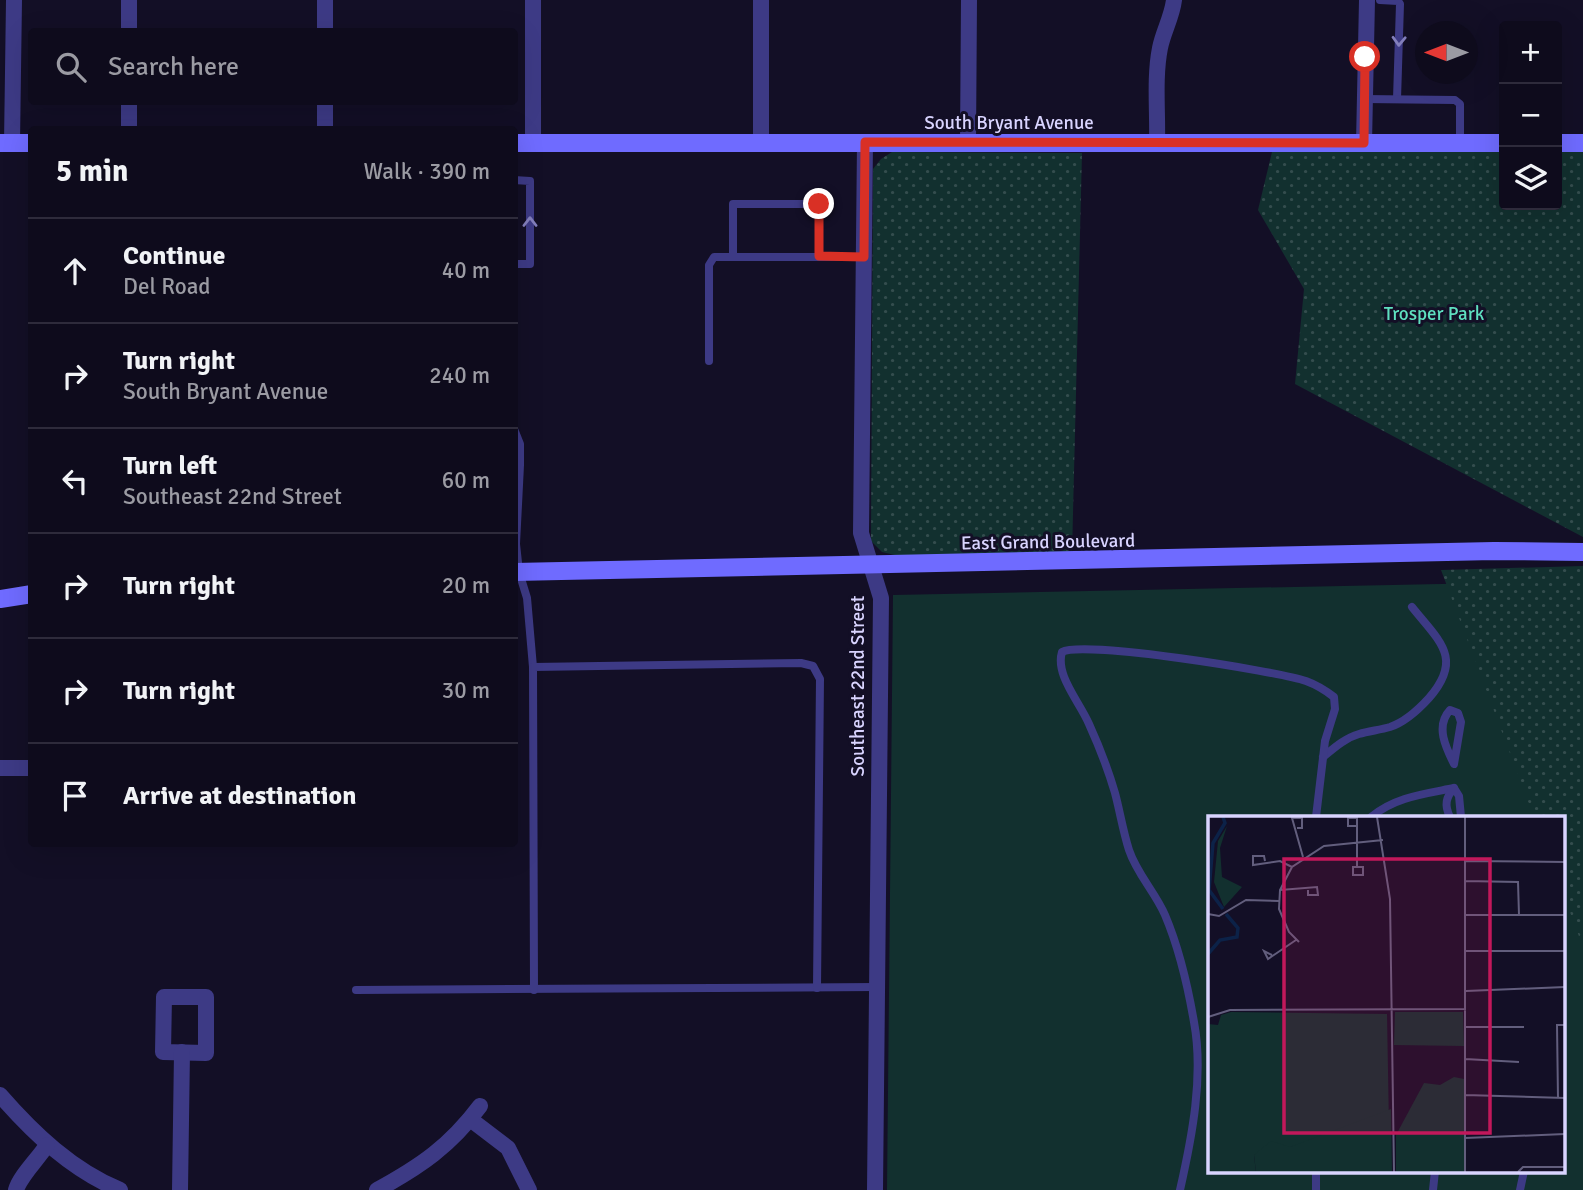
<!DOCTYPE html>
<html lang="en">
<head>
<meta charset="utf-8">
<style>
	:root { --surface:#0e0b1c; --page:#171425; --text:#f1f3f6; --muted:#9b9ba3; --line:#2e2b3b }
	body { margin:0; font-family:Signika,sans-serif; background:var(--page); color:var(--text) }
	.controls { position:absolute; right:21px; top:21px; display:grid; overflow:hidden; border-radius:7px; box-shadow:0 7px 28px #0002 }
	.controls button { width:63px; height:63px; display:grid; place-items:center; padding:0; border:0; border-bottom:2px solid var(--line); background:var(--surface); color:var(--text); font:35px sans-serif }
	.compass { position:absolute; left:1415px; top:21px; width:63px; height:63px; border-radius:50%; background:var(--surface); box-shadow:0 7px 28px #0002; rotate:270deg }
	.stop { position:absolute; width:21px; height:21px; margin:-16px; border:5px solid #d93025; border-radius:50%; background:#fff }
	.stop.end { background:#d93025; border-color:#fff; box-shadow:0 2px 7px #0008 }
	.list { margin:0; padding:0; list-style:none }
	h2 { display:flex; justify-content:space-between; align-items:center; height:91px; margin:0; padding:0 28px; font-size:30px }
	h2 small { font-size:23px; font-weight:400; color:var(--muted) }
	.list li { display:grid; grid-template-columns:46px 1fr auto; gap:21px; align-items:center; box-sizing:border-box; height:105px; padding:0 28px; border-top:2px solid var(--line) }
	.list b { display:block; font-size:26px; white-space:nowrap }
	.list p { margin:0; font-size:23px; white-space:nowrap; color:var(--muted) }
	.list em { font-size:23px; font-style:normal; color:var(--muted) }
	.icon { flex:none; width:38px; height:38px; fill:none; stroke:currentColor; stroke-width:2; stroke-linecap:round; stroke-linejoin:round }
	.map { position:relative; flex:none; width:1583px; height:1190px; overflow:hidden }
	.search { position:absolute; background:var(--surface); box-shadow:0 7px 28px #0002; left:28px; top:28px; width:490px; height:77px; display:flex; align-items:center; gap:18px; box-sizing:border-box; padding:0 24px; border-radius:7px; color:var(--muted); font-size:26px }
	.panel { position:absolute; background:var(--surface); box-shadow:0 7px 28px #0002; left:28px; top:126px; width:490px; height:721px; border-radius:7px }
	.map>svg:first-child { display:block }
</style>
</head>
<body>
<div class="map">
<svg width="1583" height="1190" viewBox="0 0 1583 1190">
	<defs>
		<pattern id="park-dots" width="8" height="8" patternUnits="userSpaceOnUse" patternTransform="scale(1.75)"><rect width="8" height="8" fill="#12302f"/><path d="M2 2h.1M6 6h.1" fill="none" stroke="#344d4e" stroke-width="1.8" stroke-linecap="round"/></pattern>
	</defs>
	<rect width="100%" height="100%" fill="#130f26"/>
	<path fill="#12302f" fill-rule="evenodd" d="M1539,582l44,168v440h-696l6,-595zM1210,817h354v354h-354z"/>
	<g fill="url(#park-dots)">
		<polygon points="892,152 1082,153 1072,553 899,556 882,552 871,541 873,169 881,159"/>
		<polygon points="1272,152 1504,152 1504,205 1557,205 1557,152 1583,152 1583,537 1295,384 1304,289 1258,210"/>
		<polygon points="1583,566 1583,947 1564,896 1564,817 1534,817 1441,570"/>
	</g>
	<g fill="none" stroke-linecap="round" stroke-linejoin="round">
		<g stroke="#3d3a85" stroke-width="8">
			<polyline points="1380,0 1398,1 1400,4 1397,99"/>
			<polyline points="1364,99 1455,100 1460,104 1460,143"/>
			<polyline points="514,180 530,181 530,264 514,264"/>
			<polyline points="733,257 733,204 819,204 819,256"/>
			<polyline points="709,361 709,265 714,257 864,257"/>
			<polyline points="514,429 520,444 520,465 516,544 519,572 527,598 533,667"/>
			<path d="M1450,710l8,3 3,9 -7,42c-8,-16 -19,-38 -4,-54z"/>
			<path d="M1323,757c11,-9 22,-19 36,-23 10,-3 21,-4 31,-7 15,-5 29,-18 39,-29 35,-40 10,-57 -17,-91"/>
			<path d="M1371,817c24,-20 53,-23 83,-29"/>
			<path d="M1450,817c-6,-12 -4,-20 4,-29l5,8 2,21"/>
			<polyline points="356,990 877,987"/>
			<polyline points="534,990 533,667 801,663 813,666 820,679 817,988"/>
			<path d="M1180,1190c12,-53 24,-114 14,-168 -6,-35 -15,-74 -29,-107 -10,-23 -28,-41 -36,-65 -6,-19 -9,-38 -14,-57 -7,-24 -16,-47 -26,-69 -10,-23 -34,-49 -27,-72 21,-12 214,19 244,29 11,4 19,9 28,16l1,12 -10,32 -9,76"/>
			<polyline points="1316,1190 1316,1171"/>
			<polyline points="1433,1190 1435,1171"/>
			<polyline points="1520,1190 1524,1171"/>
		</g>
		<g stroke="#3d3a85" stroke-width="16">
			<polyline points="129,0 129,32"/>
			<polyline points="533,0 533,143"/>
			<polyline points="761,0 761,143"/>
			<polyline points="325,32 325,0"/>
			<polyline points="129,102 129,130"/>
			<polyline points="325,130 325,102"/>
			<polyline points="865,142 861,533 881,598 875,1190"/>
			<polyline points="12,143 14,0"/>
			<polyline points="968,143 969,0"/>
			<path d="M1157,143c1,-30 -3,-65 3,-95 3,-16 12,-31 14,-48"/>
			<polyline points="1364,143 1367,0"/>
			<polyline points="0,768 32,768"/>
			<polygon points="164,997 206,997 206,1053 163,1052"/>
			<path d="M0,1095c34,39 72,75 120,95"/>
			<polyline points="470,1119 508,1148 529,1190"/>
			<path d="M16,1190c4,-14 22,-31 31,-45"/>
			<polyline points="180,1190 182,1052"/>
			<path d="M377,1190c44,-24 73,-44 103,-84"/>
		</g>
		<g stroke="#6f6bff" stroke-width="18">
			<polyline points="0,143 32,143"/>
			<polyline points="514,143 1504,143"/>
			<polyline points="1557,143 1583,143"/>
			<polyline points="514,572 1494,551 1583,552"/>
			<polyline points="0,599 32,594"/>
		</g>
	</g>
	<defs><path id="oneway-chevron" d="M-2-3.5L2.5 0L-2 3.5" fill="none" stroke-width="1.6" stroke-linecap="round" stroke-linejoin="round" transform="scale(1.75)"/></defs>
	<g stroke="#837fbc">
		<use href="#oneway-chevron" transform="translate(1399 41) rotate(92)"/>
		<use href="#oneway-chevron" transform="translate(530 222) rotate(-90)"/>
	</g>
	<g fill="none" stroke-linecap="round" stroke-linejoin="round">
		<polyline stroke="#d93025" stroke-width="9" points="819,204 819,256 864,257 865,142 1364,143 1365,57"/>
	</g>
	<g text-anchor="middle" stroke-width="6" stroke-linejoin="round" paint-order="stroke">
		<g font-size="19" fill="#d9d4ff" stroke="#130f26">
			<text x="1009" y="129">South Bryant Avenue</text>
			<text transform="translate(1048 541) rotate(-1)" y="7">East Grand Boulevard</text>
			<text transform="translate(857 686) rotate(-90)" y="7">Southeast 22nd Street</text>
		</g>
		<g font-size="19" fill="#5fe0c0" stroke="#130f26">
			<text x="1434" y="320">Trosper Park</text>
		</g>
	</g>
	<g transform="translate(1208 816)">
		<rect width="357" height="357" fill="#130f26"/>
		<path d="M23,196l156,2 2,112 -135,29 2,17h-48v-148l10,1 3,-10z" fill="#12302f"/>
		<path d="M19,10l-7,22 2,29 20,10 -18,20 -10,-25 4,-41z" fill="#12302f"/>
		<path d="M187,196h68l1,34 -70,-1zM246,261l10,2v93h-68v-37l28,-52 16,2zM183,293l1,63h-136l-2,-17 17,-14 19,6z" fill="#12302f"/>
		<path fill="none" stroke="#0c2248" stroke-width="3.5" d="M15,1l2,6 -12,20 -4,47 14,19M0,138l12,-14 17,-3 1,-9 -12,-14"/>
		<path fill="none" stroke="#625e7d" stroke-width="2" d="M169,1l13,82 4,273M257,1v355M89,12h5v-10h-10l11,39M57,45l-1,-5h-11v9l27,-4 12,6M257,45l100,1M149,51h6v8h-10v-8h4v-49h-9v8h9M257,65l53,1 1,33M72,74l37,-3 1,8h-10v-5M0,98l11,2 27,-16 33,1M257,99h100M91,126l-10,-10 -10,-23 1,-19 12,-23 32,-21 59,-6M257,135h100M64,139l-8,-4 4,8 28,-19M258,175l99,-4M0,201l22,-7 236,-1M258,211h58M257,243l54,3M257,279l100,3M350,283l-1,-74h8M257,322l100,-4M310,356l5,-5h42"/>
		<path fill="#c2185b" fill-opacity="0.15" stroke="#c2185b" stroke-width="3.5" d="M76,43h206v274h-206z"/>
		<rect width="357" height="357" fill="none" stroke="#d9d4ff" stroke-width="3.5"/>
	</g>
</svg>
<div class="controls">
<button>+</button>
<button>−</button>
<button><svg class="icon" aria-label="layers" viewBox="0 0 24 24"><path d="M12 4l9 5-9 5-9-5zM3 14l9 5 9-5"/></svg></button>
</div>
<svg class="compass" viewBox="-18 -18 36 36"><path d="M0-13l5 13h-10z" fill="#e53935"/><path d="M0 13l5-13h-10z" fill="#9b9ba3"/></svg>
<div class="stop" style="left:1365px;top:57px"></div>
<div class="stop end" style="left:819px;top:204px"></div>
<div class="search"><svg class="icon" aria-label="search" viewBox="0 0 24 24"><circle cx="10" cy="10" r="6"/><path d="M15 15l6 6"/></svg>Search here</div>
<section class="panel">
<h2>5 min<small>Walk · 390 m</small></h2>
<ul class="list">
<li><svg class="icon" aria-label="ahead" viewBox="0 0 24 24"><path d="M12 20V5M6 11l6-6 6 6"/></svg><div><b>Continue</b><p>Del Road</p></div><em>40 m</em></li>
<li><svg class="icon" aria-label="right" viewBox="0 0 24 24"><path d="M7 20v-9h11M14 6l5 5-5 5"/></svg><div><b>Turn right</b><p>South Bryant Avenue</p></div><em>240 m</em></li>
<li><svg class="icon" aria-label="left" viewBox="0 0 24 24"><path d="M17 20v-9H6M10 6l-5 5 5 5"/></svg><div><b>Turn left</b><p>Southeast 22nd Street</p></div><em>60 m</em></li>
<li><svg class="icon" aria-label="right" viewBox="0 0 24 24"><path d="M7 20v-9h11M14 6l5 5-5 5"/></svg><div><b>Turn right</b></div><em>20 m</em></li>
<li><svg class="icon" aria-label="right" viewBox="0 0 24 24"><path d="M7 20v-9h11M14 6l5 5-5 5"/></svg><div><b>Turn right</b></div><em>30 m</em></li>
<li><svg class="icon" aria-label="arrive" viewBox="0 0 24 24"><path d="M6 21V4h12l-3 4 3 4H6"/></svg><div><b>Arrive at destination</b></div></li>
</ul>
</section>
</div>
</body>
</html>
